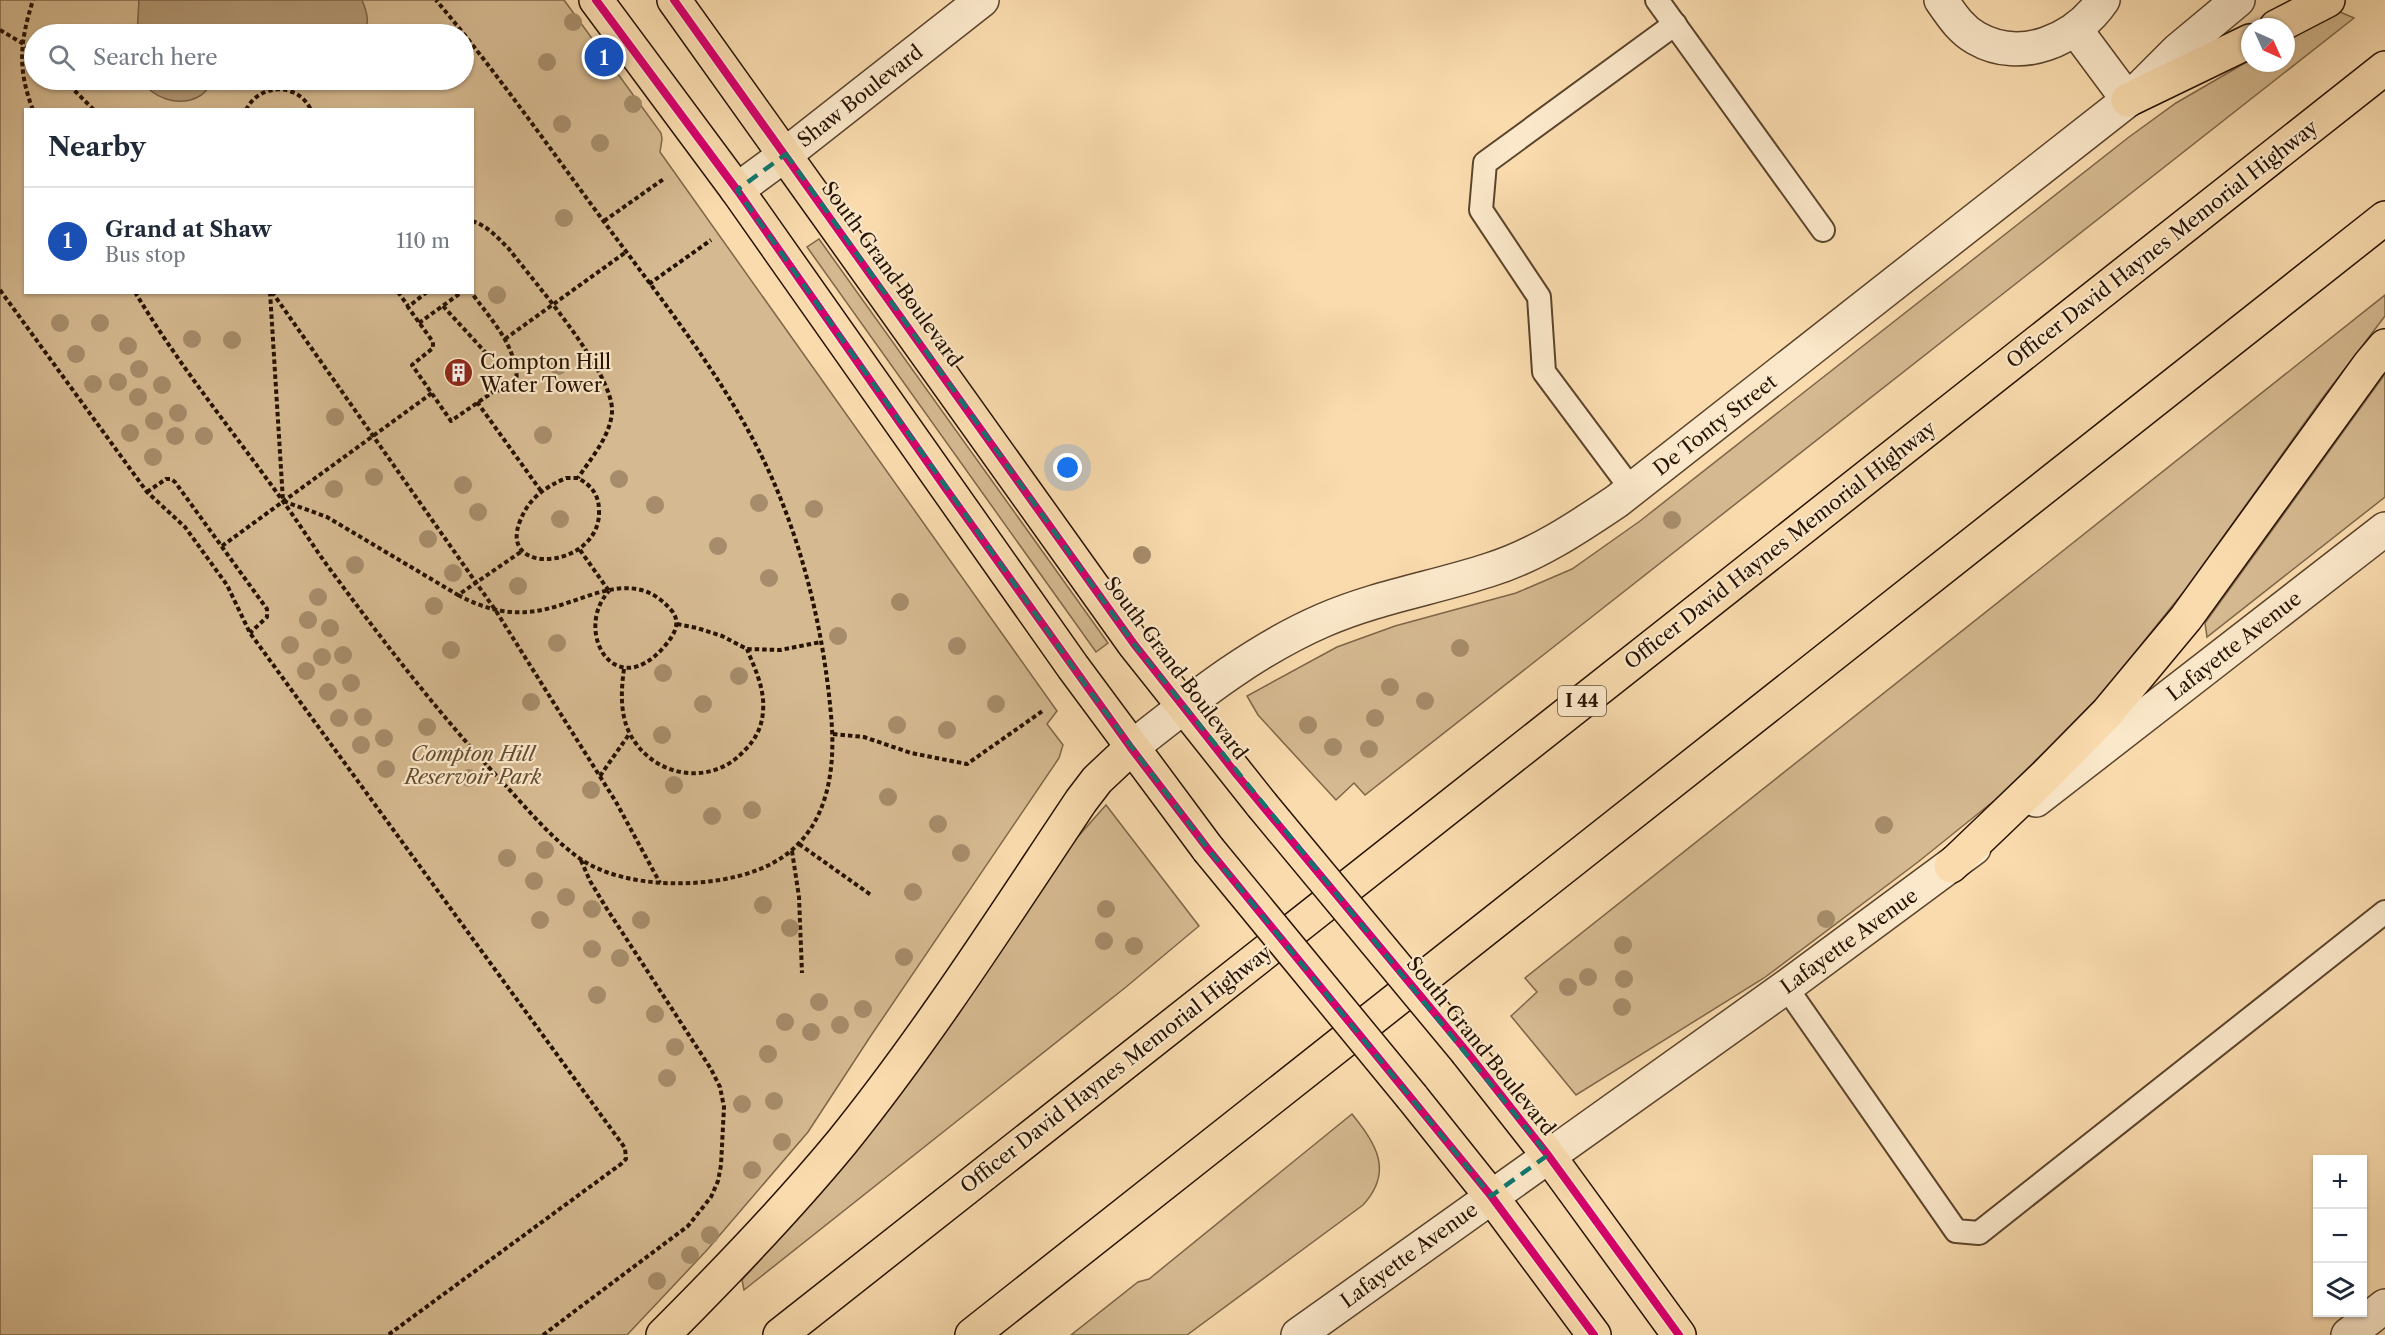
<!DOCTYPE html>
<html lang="en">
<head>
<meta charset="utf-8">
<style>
	:root { --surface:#fff; --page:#f2f2f3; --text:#1f2937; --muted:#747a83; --line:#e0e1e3; --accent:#ea580c }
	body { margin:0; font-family:"Libre Caslon Text",serif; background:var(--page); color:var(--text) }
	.controls { position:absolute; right:18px; bottom:18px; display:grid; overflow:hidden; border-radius:0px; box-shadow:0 2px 4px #0004 }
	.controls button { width:54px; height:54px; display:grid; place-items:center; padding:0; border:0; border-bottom:2px solid var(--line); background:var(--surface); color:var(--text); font:30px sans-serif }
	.compass { position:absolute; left:2241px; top:18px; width:54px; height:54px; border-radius:50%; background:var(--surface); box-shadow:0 2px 4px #0004; rotate:135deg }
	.you { position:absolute; left:1068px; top:468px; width:21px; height:21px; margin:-15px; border:4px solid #fff; border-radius:50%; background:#1a73e8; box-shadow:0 0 0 9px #1a73e833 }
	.badge { display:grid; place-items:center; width:39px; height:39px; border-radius:50%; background:var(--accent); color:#fff; font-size:20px; font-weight:700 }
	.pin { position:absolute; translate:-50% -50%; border:3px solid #fff; box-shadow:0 2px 6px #0006 }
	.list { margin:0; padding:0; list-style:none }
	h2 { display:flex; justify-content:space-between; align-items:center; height:78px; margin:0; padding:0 24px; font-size:26px }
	h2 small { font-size:20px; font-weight:400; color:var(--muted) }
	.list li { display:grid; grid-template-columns:39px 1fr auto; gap:18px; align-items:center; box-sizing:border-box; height:108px; padding:0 24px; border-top:2px solid var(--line) }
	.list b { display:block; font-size:22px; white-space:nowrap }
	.list p { margin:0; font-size:20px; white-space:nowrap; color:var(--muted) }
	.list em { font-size:20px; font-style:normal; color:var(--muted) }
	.icon { flex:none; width:33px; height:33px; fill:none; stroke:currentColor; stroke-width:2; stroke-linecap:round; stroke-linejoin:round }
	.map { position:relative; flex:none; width:2385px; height:1335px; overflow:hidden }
	.search { position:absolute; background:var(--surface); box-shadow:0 2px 4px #0004; left:24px; top:24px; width:450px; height:66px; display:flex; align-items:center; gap:15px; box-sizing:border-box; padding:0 21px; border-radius:33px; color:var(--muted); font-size:22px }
	.panel { position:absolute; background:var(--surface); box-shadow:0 2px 4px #0004; left:24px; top:108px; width:450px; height:186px; border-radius:0px }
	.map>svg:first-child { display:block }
</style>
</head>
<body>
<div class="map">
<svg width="2385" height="1335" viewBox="0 0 2385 1335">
	<rect width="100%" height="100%" fill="#f9dbae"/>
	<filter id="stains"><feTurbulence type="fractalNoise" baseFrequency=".00333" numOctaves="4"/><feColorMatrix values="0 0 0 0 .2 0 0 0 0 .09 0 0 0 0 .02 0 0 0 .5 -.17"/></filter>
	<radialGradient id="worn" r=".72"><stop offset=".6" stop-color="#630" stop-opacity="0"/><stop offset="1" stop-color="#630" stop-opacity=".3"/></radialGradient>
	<g fill="#d5b990" stroke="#7e6648" stroke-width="1.5" fill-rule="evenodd">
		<path d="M0,0h564l97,133 1,6 -2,13 397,559 -10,13 16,21 -4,13 -189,279 -62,95 -101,118 -80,85h-627zM34,34h430v46h-430zM26,110h446v182h-446z"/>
		<polygon points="2340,12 2354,18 1365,795 1354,783 1336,800 1258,715 1247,696 1337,647 1395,626 1516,593 1572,569 1640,521 2129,137 2176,103 2250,60 2250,63 2286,63 2286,41"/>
		<polygon points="819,239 1108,643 1096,652 807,247"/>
		<polygon points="2385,295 2385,316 2321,400 2185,590 2092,706 1995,800 1918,862 1764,978 1576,1095 1511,1016 1537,992 1525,978"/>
		<polygon points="2385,374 2385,497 2207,637 2205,623"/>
		<polygon points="1106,805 1199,926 1126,987 744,1290 742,1280 810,1204 1074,841"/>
		<path d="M1352,1114c24,30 42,57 11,91l-176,130h-116l67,-53 11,-3z"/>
	</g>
	<g fill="#b19773" stroke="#796245" stroke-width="1.5">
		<path d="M139,0h223c5,12 8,22 2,34h-227z"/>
		<path d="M142,80h72c-4,6 -9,14 -16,17 -20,10 -46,1 -56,-17z"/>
	</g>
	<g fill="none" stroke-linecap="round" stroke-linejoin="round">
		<defs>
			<g id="service">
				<polyline points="1657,0 1823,230"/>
				<polyline points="1632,490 1544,372 1539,297 1481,210 1485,163 1675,24"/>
				<polyline points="1786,987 1956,1231 1979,1233 2385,912"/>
			</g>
			<g id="minor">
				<path d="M1941,0c10,14 19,29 35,38 45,26 100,2 127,-38"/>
				<polyline points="2076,30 2128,100"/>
				<path d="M1131,748c61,-48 121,-97 193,-128 53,-23 110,-32 165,-50 46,-14 88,-42 128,-69l511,-401 50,-50 60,-50"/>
				<polyline points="2036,800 2385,529"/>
				<polyline points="1298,1335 1786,987 1974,848"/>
				<polyline points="2348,1335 2385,1306"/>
			</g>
			<polyline id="tertiary" points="737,190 786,154 982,0"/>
			<g id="primary">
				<polyline points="596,0 737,190 1073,667 1208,849"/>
				<polyline points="674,0 1134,644 1262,805"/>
				<polyline points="1467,1052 1548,1155 1679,1335"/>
				<polyline points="1412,1097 1491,1196 1594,1335"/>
			</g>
			<g id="motorway">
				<polyline points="2276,27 2328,0"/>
				<polyline points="2128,100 2250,41"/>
				<polyline points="1951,866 2045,776 2107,713 2186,618 2369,365 2385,346"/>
				<path d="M663,1335c62,-62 123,-125 179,-193 87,-108 162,-226 239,-341l16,-21 34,-32"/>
				<polyline points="780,1335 2385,68"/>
				<polyline points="972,1335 2385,218"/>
			</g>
		</defs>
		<use href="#service" stroke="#5b442c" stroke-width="26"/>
		<use href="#minor" stroke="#5b442c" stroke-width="36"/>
		<use href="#tertiary" stroke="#5b442c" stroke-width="36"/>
		<use href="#primary" stroke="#261200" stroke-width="36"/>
		<use href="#motorway" stroke="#261200" stroke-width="36"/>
		<g stroke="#261200" stroke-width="4" stroke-dasharray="4.5 3" stroke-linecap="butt">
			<polyline points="0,30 22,43 34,54"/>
			<polyline points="64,80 94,110"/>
			<polyline points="265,80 268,90"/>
			<path d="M33,110c-16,-42 -13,-68 0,-110"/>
			<path d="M246,110c13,-27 52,-28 65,0"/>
			<path d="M472,221c16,5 26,17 37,28 26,34 105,124 103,163 -2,25 -21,46 -34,66"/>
			<polyline points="604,221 665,178"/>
			<polyline points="649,284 711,240"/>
			<polyline points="0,290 147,492 185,527 227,585 250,633 625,1148 626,1159 621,1164 388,1335"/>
			<path d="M135,292c43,72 96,137 145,205 19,26 36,54 55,79 54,73 109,144 171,210 23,25 48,55 76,74 46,30 129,29 178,9 65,-26 77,-91 71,-154 -8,-91 -32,-187 -74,-268 -43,-83 -103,-157 -158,-232 -53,-72 -105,-146 -163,-215"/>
			<polyline points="270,292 283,501 327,517 458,595 522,551"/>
			<polyline points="272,292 496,611 616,802 660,883"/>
			<polyline points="398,292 408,306"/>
			<path d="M427,292l-19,15 25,35v6l-21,17 39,56 45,-31 13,2 8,-5c1,-41 -23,-63 -46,-95"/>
			<polyline points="443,306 486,353 482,357"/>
			<polyline points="419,323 462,292"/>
			<polyline points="505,339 626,252"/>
			<polyline points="477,402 541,491"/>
			<path d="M566,478h12c14,8 21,17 21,33 2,57 -102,67 -79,10 9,-23 24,-33 46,-43z"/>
			<polyline points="147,492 166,479 171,479 175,482 267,609 267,617 250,633"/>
			<polyline points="222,546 432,393"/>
			<polyline points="580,550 609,591"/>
			<path d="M458,595c22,12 45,19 70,17 52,-4 102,-51 144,-1 10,13 1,25 -8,36 -50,57 -91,-17 -55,-56"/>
			<polyline points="677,624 697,628 722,636 747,649 780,650 821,642"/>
			<path d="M624,669c-3,21 -4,44 5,63 22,45 81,56 115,19 12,-12 18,-24 19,-40 2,-22 -8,-42 -16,-62"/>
			<polyline points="833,734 864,737 911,753 967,764 1044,710"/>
			<polyline points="600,776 630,733"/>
			<polyline points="799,844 871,895"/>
			<polyline points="792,851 799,897 802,973"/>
			<polyline points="543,1335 688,1226 711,1197 718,1181 721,1165 724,1107 720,1087 711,1069 607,909 590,881 580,858"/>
		</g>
		<use href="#service" stroke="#fbe8ca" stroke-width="22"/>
		<use href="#minor" stroke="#fbe8ca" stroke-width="33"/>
		<use href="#tertiary" stroke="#fbe8ca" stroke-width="33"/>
		<use href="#primary" stroke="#f9dbae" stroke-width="33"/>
		<use href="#motorway" stroke="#f9dbae" stroke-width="33"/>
		<defs>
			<g id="primary-bridge">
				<polyline points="1262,805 1467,1052"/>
				<polyline points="1208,849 1412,1097"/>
			</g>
		</defs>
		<use href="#primary-bridge" stroke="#261200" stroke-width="36" stroke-linecap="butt"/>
		<use href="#primary-bridge" stroke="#f9dbae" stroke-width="33"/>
		<defs>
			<g id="cycleway">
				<polyline points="596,0 737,190 946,489 1131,748 1208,849 1491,1196 1594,1335"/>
				<polyline points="674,0 1134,644 1237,775 1467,1052 1548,1155 1679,1335"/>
			</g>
		</defs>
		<use href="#cycleway" stroke="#fbe8ca" stroke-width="11"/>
		<use href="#cycleway" stroke="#d6006c" stroke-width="8"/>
	</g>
	<g fill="#a68c6a">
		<circle cx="573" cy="22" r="9"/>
		<circle cx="547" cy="62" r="9"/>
		<circle cx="633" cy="104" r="9"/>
		<circle cx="562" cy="124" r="9"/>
		<circle cx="600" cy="143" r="9"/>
		<circle cx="564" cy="218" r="9"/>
		<circle cx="497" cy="295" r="9"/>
		<circle cx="60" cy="323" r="9"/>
		<circle cx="100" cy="323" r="9"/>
		<circle cx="192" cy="339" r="9"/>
		<circle cx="232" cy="340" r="9"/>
		<circle cx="128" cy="346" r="9"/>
		<circle cx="76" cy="354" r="9"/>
		<circle cx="558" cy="366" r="9"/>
		<circle cx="139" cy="369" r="9"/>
		<circle cx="118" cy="382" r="9"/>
		<circle cx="93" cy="384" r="9"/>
		<circle cx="162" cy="385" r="9"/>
		<circle cx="138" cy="397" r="9"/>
		<circle cx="178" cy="413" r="9"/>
		<circle cx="335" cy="417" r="9"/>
		<circle cx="154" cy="421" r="9"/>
		<circle cx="130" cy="433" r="9"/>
		<circle cx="543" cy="435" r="9"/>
		<circle cx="175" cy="436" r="9"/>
		<circle cx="204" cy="436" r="9"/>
		<circle cx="153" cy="457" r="9"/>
		<circle cx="374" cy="477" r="9"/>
		<circle cx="619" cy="479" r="9"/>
		<circle cx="463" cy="485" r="9"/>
		<circle cx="334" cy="489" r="9"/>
		<circle cx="759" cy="503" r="9"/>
		<circle cx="655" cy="505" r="9"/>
		<circle cx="814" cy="509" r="9"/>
		<circle cx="478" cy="512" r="9"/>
		<circle cx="560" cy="519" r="9"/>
		<circle cx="1672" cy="520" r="9"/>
		<circle cx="428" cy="539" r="9"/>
		<circle cx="718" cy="546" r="9"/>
		<circle cx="1142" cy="555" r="9"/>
		<circle cx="355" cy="565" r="9"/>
		<circle cx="453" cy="573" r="9"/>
		<circle cx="769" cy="578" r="9"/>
		<circle cx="518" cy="586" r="9"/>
		<circle cx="318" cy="597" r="9"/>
		<circle cx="900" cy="602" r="9"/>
		<circle cx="434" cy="606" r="9"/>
		<circle cx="308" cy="620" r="9"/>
		<circle cx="330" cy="628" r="9"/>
		<circle cx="838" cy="636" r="9"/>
		<circle cx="557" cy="643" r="9"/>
		<circle cx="290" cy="645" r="9"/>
		<circle cx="957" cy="646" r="9"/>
		<circle cx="1460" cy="648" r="9"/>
		<circle cx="451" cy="650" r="9"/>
		<circle cx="343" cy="655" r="9"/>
		<circle cx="322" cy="657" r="9"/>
		<circle cx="306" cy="671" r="9"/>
		<circle cx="663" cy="673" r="9"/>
		<circle cx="739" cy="676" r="9"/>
		<circle cx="351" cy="683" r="9"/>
		<circle cx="1390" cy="687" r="9"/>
		<circle cx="328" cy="692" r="9"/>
		<circle cx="1425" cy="701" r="9"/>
		<circle cx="531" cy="702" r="9"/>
		<circle cx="703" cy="704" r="9"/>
		<circle cx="996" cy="704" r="9"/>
		<circle cx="363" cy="717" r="9"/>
		<circle cx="339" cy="718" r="9"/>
		<circle cx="1375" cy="718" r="9"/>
		<circle cx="897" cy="725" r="9"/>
		<circle cx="1308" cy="725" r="9"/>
		<circle cx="427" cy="727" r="9"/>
		<circle cx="947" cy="730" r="9"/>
		<circle cx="662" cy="735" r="9"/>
		<circle cx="384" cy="738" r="9"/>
		<circle cx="361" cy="745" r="9"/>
		<circle cx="1333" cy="747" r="9"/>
		<circle cx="1369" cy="749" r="9"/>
		<circle cx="386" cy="769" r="9"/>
		<circle cx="469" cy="778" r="9"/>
		<circle cx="674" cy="785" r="9"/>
		<circle cx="591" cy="790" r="9"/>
		<circle cx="888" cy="797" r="9"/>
		<circle cx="752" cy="810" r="9"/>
		<circle cx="712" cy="816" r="9"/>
		<circle cx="938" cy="824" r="9"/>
		<circle cx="1884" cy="825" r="9"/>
		<circle cx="545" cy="850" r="9"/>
		<circle cx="961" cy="853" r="9"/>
		<circle cx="507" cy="858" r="9"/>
		<circle cx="534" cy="881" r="9"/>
		<circle cx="913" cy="892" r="9"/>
		<circle cx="566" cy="897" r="9"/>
		<circle cx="763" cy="905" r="9"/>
		<circle cx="592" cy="909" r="9"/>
		<circle cx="1106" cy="909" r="9"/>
		<circle cx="1826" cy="919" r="9"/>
		<circle cx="540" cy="920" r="9"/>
		<circle cx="641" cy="920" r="9"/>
		<circle cx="790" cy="928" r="9"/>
		<circle cx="1104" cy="941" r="9"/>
		<circle cx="1623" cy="945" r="9"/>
		<circle cx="1134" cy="946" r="9"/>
		<circle cx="592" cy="949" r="9"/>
		<circle cx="904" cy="957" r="9"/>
		<circle cx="620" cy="958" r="9"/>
		<circle cx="1588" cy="977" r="9"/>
		<circle cx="1624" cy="979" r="9"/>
		<circle cx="1568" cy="987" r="9"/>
		<circle cx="597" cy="995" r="9"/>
		<circle cx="819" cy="1002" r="9"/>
		<circle cx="1622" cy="1007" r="9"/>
		<circle cx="863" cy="1009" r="9"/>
		<circle cx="655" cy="1014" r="9"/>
		<circle cx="785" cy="1022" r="9"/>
		<circle cx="840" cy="1025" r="9"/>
		<circle cx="811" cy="1032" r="9"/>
		<circle cx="675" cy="1047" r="9"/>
		<circle cx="768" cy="1054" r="9"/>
		<circle cx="667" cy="1078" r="9"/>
		<circle cx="774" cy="1101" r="9"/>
		<circle cx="742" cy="1104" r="9"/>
		<circle cx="782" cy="1142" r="9"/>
		<circle cx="752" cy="1170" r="9"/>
		<circle cx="710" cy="1235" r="9"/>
		<circle cx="690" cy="1255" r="9"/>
		<circle cx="657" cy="1281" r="9"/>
	</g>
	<path fill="none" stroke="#0f766e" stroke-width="4.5" stroke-dasharray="12 8" stroke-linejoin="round" d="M786,154l348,490 414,511 -57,41 -283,-347 -119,-159 -352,-500z"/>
	<defs>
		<symbol id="building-disc" viewBox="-11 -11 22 22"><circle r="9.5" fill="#8f2418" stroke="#fbe8ca"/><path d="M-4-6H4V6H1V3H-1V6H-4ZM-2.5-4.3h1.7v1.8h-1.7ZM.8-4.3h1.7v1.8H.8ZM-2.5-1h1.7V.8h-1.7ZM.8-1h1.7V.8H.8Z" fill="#fff"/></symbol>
	</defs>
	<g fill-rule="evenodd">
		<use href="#building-disc" x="442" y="356" width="33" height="33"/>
	</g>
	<g text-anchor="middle" stroke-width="4.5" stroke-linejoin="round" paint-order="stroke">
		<rect fill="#fbe8ca" stroke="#66523d" stroke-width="1.5" x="1558" y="686" width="48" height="30" rx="4.5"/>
		<g font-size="18" font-weight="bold" fill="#261200">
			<text x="1582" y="707">I 44</text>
		</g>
		<g font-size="20" fill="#261200" stroke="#fbe8ca">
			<text transform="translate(860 96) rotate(-38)" y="7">Shaw Boulevard</text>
			<text transform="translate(2162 244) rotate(-38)" y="7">Officer David Haynes Memorial Highway</text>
			<text transform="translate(892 274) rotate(54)" y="7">South Grand Boulevard</text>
			<text transform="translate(1715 425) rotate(-38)" y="7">De Tonty Street</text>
			<text transform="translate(1780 545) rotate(-38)" y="7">Officer David Haynes Memorial Highway</text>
			<text transform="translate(2234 646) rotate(-38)" y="7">Lafayette Avenue</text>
			<text transform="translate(1176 668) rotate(53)" y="7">South Grand Boulevard</text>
			<text transform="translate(1849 941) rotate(-36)" y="7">Lafayette Avenue</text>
			<text transform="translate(1481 1046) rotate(51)" y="7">South Grand Boulevard</text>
			<text transform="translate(1116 1069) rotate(-38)" y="7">Officer David Haynes Memorial Highway</text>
			<text transform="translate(1409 1255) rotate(-36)" y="7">Lafayette Avenue</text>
		</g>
		<g font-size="20" fill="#261200" stroke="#fbe8ca" text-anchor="start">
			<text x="480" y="369">Compton Hill<tspan x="480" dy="23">Water Tower</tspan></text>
		</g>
		<g font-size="20" font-style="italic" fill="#634c32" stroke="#fbe8ca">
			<text x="473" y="761">Compton Hill<tspan x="473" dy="23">Reservoir Park</tspan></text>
		</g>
	</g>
	<rect width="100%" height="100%" filter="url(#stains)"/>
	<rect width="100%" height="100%" fill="url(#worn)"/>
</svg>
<div class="controls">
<button>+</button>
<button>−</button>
<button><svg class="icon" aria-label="layers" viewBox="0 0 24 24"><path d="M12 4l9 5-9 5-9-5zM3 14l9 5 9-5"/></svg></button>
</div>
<svg class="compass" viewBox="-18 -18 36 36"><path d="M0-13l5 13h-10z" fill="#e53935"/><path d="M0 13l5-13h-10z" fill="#747a83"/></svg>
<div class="you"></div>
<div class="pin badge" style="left:604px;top:57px;background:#1a4fb4">1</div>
<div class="search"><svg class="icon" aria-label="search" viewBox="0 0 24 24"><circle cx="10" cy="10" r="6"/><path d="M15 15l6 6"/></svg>Search here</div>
<section class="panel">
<h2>Nearby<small></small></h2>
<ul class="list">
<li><span class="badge" style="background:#1a4fb4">1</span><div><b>Grand at Shaw</b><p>Bus stop</p></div><em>110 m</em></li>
</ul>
</section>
</div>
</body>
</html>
